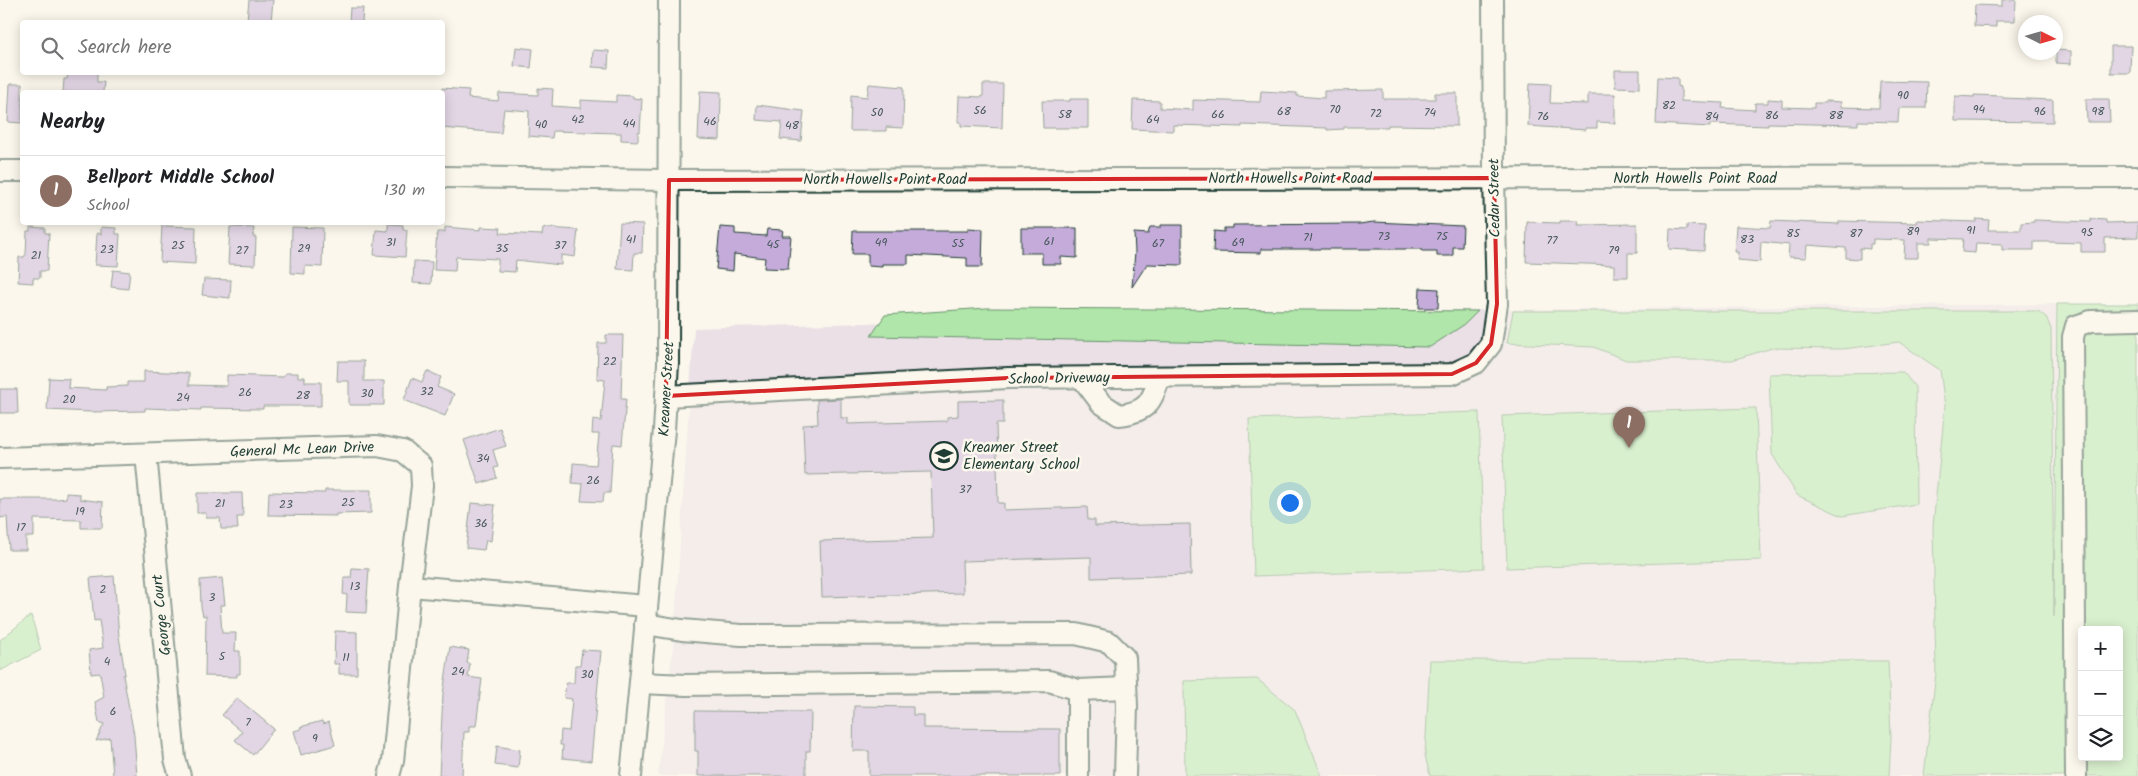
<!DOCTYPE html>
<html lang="en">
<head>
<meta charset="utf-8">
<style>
	:root { --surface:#fff; --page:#f2f2f2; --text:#202124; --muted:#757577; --line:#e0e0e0; --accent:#111827 }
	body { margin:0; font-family:Kalam,sans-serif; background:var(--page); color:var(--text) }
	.controls { position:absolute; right:15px; bottom:15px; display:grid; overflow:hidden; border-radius:5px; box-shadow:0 2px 12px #0003 }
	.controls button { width:45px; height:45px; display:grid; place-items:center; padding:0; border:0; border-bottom:1px solid var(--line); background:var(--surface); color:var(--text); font:25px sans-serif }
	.compass { position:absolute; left:2018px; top:15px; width:45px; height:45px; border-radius:50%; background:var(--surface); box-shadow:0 2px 12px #0003; rotate:95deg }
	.you { position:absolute; left:1289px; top:502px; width:18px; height:18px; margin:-12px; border:4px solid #fff; border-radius:50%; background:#1a73e8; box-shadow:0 0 0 8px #1a73e833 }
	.badge { display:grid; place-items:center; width:32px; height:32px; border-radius:50%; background:var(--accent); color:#fff; font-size:16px; font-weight:700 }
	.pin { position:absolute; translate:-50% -41px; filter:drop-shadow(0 1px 2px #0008) }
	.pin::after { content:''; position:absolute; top:26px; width:18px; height:15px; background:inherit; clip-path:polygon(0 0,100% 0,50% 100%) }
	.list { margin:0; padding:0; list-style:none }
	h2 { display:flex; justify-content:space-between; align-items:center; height:65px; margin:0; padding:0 20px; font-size:21px }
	h2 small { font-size:16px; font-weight:400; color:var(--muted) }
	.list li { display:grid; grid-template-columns:32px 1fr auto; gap:15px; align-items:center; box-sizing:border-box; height:70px; padding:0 20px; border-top:1px solid var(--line) }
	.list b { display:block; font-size:19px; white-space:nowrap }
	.list p { margin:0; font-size:16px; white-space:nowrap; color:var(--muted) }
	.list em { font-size:16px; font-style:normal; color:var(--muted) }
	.icon { flex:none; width:28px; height:28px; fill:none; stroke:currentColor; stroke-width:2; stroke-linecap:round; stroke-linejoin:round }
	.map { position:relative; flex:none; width:2138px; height:776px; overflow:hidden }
	.search { position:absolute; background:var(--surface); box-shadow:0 2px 12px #0003; left:20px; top:20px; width:425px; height:55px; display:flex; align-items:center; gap:12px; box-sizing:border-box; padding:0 18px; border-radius:5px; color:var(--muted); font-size:19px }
	.panel { position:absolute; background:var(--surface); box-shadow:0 2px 12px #0003; left:20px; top:90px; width:425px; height:135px; border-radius:5px }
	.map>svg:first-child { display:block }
</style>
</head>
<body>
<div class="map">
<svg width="2138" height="776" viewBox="0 0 2138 776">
	<rect width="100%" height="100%" fill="#fbf7ec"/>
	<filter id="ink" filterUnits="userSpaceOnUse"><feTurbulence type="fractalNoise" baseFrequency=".02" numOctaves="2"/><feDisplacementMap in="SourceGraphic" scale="10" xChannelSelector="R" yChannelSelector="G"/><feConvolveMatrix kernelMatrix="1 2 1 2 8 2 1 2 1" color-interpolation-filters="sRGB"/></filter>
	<g filter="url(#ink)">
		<polygon fill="#eae0e6" points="2057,304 2052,776 658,776 674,637 694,328 1201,313"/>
		<g fill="#b0e6a9" stroke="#68926e" fill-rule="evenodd">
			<path d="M2057,304h81v472h-214l12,-103 -3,-147 12,-120 -5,-36 -41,-28 -56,7 -71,-1 -40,12h-106l-32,-13 -87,-4 6,-32h525l8,6 5,12 3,288zM2082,630h37v127h-37z"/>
			<polygon points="987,308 1478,311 1465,324 1430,347 871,336 885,315"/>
			<polygon points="1903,372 1915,387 1916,504 1842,516 1797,495 1772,454 1769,374"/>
			<polygon points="1756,408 1761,560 1507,568 1502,416"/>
			<polygon points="1479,412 1484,568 1254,576 1249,419"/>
			<polygon points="31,615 41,650 0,671 0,640"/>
			<polygon points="1430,660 1888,661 1891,738 1889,776 1430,776 1425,755"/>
			<polygon points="1257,679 1295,710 1322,776 1185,776 1184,681"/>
		</g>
		<g fill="#c4abd9" stroke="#1f3d34">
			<polygon points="249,0 273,0 271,22 247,20"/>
			<polygon points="2002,0 2016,0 2015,21 1996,21 1996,27 1974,26 1975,5 2002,6"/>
			<polygon points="350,8 363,8 362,22 349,22"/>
			<polygon points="2111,46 2131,46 2130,73 2111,73"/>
			<polygon points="516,47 533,49 531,68 514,66"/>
			<polygon points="593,50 609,51 608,68 592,67"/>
			<polygon points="2056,50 2071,51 2071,64 2056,63"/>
			<polygon points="1615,70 1640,70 1640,88 1615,87"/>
			<polygon points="68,72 97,72 97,82 104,82 103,92 63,92 64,79 67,79"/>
			<polygon points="1658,77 1678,78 1678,86 1681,87 1681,101 1723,103 1722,108 1755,110 1755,103 1768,103 1768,99 1782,100 1782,107 1814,108 1814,103 1826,103 1826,101 1841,102 1841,107 1879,108 1880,81 1927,82 1926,108 1899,108 1898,122 1858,121 1858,125 1768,123 1768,126 1710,124 1710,127 1656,124"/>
			<polygon points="1530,83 1551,84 1550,103 1588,104 1588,94 1615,94 1615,123 1597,122 1597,128 1586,128 1586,130 1528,126"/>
			<polygon points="10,84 22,84 22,123 8,122"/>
			<polygon points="869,84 904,87 903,128 886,127 886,131 850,131 851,95 867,97"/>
			<polygon points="983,84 1003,84 1002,128 961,126 961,122 958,122 959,96 983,97"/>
			<polygon points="442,88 469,90 468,98 498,101 499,93 538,95 538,88 553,89 552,106 581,108 581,100 616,102 616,95 633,96 633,98 642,99 640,132 638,132 638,141 621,140 621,133 617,133 553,131 552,138 528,136 529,111 504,109 501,133 442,128"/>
			<polygon points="1383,90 1383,99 1435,99 1435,93 1457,93 1457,126 1388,125 1388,127 1344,127 1344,129 1327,130 1327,128 1242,125 1242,127 1173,125 1173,131 1132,129 1133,100 1160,101 1160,108 1193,110 1193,100 1260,102 1261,91 1297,93 1297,96 1324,98 1324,91"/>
			<polygon points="700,91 721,92 720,140 698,139"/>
			<polygon points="1974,95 2003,96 2003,98 2053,100 2053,122 1955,121 1955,96 1974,97"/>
			<polygon points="1070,99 1088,99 1088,128 1043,128 1042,101 1070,101"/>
			<polygon points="2086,99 2109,99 2110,122 2087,122"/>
			<polygon points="757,105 804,111 801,141 780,139 782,122 756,120"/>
			<polygon points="1976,219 1989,220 1988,230 2021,230 2021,223 2034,222 2034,220 2091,222 2091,219 2106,220 2106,223 2138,222 2138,237 2105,238 2105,252 2081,252 2081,243 2048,242 2034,242 2034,250 2002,250 2002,244 1976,243 1975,253 1962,252 1963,239 1931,238 1931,243 1918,243 1918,258 1904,258 1905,240 1873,239 1873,244 1870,244 1870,249 1860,248 1860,259 1846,258 1846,248 1807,245 1806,258 1788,257 1789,245 1761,242 1760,262 1737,260 1738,252 1734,252 1736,226 1770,228 1771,221 1839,224 1839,221 1917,223 1917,220 1976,222"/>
			<polygon points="1560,221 1579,221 1578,225 1637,224 1637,253 1628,253 1628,277 1614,277 1614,265 1526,262 1527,222 1560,223"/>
			<polygon points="1374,222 1463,226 1462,247 1453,247 1453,256 1437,256 1437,251 1422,251 1422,249 1261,249 1261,253 1213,252 1214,231 1224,232 1224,228 1233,228 1233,225 1359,224"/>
			<polygon points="620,223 643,224 642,253 634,253 633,270 617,269"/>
			<polygon points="388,224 403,225 403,230 407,230 405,257 374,255 376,230 388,231"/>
			<polygon points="1161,225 1182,225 1182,265 1147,264 1132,287 1135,252 1134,233 1148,234 1150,227 1161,227"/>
			<polygon points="1687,225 1705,226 1704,251 1669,249 1670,229 1687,230"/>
			<polygon points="162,226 196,227 195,264 160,262"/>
			<polygon points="30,227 45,228 45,233 49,233 47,271 40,271 40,278 33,278 33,283 18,282 19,257 24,257 26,254 27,231 30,231"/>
			<polygon points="101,227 116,228 116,234 120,234 118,266 95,265 97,233 101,234"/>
			<polygon points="230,227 254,228 253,237 256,237 255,265 228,264"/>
			<polygon points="292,227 323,228 322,267 305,266 305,274 291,273"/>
			<polygon points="445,227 481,230 481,227 501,228 500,233 542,235 543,229 548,228 578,230 575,257 561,255 561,265 516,260 515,272 498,271 498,259 456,257 455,271 434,270 437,232 445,232"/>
			<polygon points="720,227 735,228 735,234 766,236 767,229 783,230 782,236 791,236 788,269 764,268 765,258 734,254 733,271 716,269"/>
			<polygon points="968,228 983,229 982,267 967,267 967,258 908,255 908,264 882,264 882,267 868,266 868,254 852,254 853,231 968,231"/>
			<polygon points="1021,228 1077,228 1077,258 1061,257 1061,264 1042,264 1042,253 1021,253"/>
			<polygon points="414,261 432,262 431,284 413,283"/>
			<polygon points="113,270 130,272 128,289 111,287"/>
			<polygon points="204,279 231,280 230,298 202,295"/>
			<polygon points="1420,288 1439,289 1438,308 1419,308"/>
			<polygon points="606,335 623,335 621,399 626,399 622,445 613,444 610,493 604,493 603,502 581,501 583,484 572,483 573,463 596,465 599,434 592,434 593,420 601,421 605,380 597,379 598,343 606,343"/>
			<polygon points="338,361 364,361 364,381 384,381 384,405 349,405 349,381 337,381"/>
			<polygon points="144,371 189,373 189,385 227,386 227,375 283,377 285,373 298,373 298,377 305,377 305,382 321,382 321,406 263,406 263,409 201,408 201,410 145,408 145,411 90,412 47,410 49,378 69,379 68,388 106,390 106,387 127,386 127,382 144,382"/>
			<polygon points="427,371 441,377 437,387 454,394 445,416 404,400 412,378 422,382"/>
			<polygon points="0,389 17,389 18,413 0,413"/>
			<polygon points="841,399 841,418 848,418 848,424 947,421 947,417 958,416 958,401 1003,400 1003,424 996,424 998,503 1004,503 1004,510 1087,507 1088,520 1095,520 1095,526 1190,524 1191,575 1091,578 1091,557 962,561 963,593 822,597 820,541 933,538 931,472 805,475 803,425 818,424 817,400"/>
			<polygon points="500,428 506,446 493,450 498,467 494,468 497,478 479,484 464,440"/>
			<polygon points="325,490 371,490 371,513 336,514 336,516 268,515 269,492 325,493"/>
			<polygon points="66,493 80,494 80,499 103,502 102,528 81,528 81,520 34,519 34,537 26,537 26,550 9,550 7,517 0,518 0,499 57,499 66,498"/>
			<polygon points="197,493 242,493 243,517 237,517 238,529 221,529 220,518 206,518 206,513 197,513"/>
			<polygon points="471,503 495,505 491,541 486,540 484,550 466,548"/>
			<polygon points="352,568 369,569 366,613 346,612 347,595 343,594 344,578 351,578"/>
			<polygon points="114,576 119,636 125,674 123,675 134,735 137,776 113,776 110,738 96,741 104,724 99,722 95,702 104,697 100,673 91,674 89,650 103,648 99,620 94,621 90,578"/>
			<polygon points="222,578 225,605 220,605 222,633 236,633 235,651 240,651 240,674 237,674 237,677 205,676 206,615 203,616 201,607 200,580"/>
			<polygon points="335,631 357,632 357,674 339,674 339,664 334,664"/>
			<polygon points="450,647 469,650 467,663 470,664 468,677 482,679 476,726 469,726 469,732 464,732 462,776 439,776 443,694"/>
			<polygon points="582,650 601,651 591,761 562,758 563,745 560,745 561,730 569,731 572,699 564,698 566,683 574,683 575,665 580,665"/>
			<polygon points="237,698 274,729 253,755 235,740 242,732 222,715"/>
			<polygon points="854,706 913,707 913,715 923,715 923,728 1060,729 1060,776 869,776 869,751 853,751"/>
			<polygon points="695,711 811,712 810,751 806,751 806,776 698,776 698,751 695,751"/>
			<polygon points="322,721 323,724 329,722 335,745 301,755 294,731 301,729 300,727"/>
			<polygon points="497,746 520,750 518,768 495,765"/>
		</g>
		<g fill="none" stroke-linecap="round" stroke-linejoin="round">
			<defs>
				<g id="minor">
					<polyline points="0,171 22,171"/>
					<polyline points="442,177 669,180 2138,177"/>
					<path d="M1082,378l19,25 18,12c28,-3 32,-12 41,-38"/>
					<polyline points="666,396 1008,378 1452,374 1476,363 1491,344 1497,304 1494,178 1493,0"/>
					<polyline points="146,454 175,759 180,776"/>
					<polyline points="0,458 377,446 403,451 421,466 422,486 410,586 393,761 389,776"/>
					<polyline points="410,586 646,606"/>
					<polyline points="645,624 682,630 741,635 1076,634 1109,642 1125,658 1127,706 1125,776"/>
					<polyline points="640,683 686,685 1049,681 1078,690 1078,776"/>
					<polyline points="1078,690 1126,688"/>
					<polyline points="631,776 664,430 668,363 669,0"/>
					<polyline points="2076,776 2073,337 2076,326 2091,321 2138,320"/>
				</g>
			</defs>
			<use href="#minor" stroke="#1f3d34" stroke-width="24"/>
			<use href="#minor" stroke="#fbf7ec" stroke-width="20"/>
		</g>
	</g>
	<path d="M0 0H2138V776H0ZM1494,178l3,126 -6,40 -15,19 -24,11 -444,4 -342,18 3,-216z" fill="#fbf7ec" fill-opacity=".55" fill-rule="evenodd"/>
	<path fill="none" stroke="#d62828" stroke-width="4" stroke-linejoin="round" d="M1494,178l3,126 -6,40 -15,19 -24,11 -444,4 -342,18 3,-216z"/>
	<defs>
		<symbol id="school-ring" viewBox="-11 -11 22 22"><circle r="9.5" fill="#fbf7ec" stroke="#1f3d34" stroke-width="1.5"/><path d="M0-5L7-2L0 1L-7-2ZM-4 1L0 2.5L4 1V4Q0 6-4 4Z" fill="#1f3d34"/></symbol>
	</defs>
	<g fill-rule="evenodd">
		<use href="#school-ring" x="928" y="440" width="32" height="32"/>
	</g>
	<g text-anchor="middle" stroke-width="5" stroke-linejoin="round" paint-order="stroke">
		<g font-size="12" fill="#48585d">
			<text x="1903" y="99">90</text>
			<text x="1669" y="109">82</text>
			<text x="1335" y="113">70</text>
			<text x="1979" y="113">94</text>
			<text x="980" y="114">56</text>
			<text x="1284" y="115">68</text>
			<text x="2040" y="115">96</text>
			<text x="2098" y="115">98</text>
			<text x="877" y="116">50</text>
			<text x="1430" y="116">74</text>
			<text x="1376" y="117">72</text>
			<text x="1065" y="118">58</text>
			<text x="1218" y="118">66</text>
			<text x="1772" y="119">86</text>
			<text x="1836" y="119">88</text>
			<text x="1543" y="120">76</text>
			<text x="1712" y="120">84</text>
			<text x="578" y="123">42</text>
			<text x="1153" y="123">64</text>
			<text x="710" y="125">46</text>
			<text x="629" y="127">44</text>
			<text x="541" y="128">40</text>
			<text x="792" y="129">48</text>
			<text x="1971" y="234">91</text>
			<text x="1913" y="235">89</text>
			<text x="2087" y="236">95</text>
			<text x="1793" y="237">85</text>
			<text x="1856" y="237">87</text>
			<text x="1384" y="240">73</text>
			<text x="1442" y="240">75</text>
			<text x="1308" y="241">71</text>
			<text x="631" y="243">41</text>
			<text x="1747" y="243">83</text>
			<text x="1552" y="244">77</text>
			<text x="1049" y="245">61</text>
			<text x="391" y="246">31</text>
			<text x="881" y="246">49</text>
			<text x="1238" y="246">69</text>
			<text x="958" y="247">55</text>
			<text x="1158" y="247">67</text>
			<text x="773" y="248">45</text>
			<text x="178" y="249">25</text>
			<text x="560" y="249">37</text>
			<text x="304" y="252">29</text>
			<text x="502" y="252">35</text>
			<text x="107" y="253">23</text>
			<text x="242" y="254">27</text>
			<text x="1614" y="254">79</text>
			<text x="36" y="259">21</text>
			<text x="610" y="365">22</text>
			<text x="427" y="395">32</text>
			<text x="245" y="396">26</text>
			<text x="367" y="397">30</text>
			<text x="303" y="399">28</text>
			<text x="183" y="401">24</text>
			<text x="69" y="403">20</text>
			<text x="483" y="462">34</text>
			<text x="593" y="484">26</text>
			<text x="965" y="493">37</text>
			<text x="348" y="506">25</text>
			<text x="220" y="507">21</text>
			<text x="286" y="508">23</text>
			<text x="80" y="515">19</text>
			<text x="481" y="527">36</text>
			<text x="21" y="531">17</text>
			<text x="355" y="590">13</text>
			<text x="103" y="593">2</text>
			<text x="212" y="601">3</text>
			<text x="222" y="660">5</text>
			<text x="346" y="661">11</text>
			<text x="107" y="665">4</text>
			<text x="458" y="675">24</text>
			<text x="587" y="678">30</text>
			<text x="113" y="715">6</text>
			<text x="248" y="726">7</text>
			<text x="315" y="742">9</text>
		</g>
		<g font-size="15" fill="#1f3d34" stroke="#fbf7ec">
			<text x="1290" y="183">North Howells Point Road</text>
			<text x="1695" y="183">North Howells Point Road</text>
			<text x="885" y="184">North Howells Point Road</text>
			<text transform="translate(1494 198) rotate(-91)" y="5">Cedar Street</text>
			<text transform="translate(1059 378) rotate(-1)" y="5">School Driveway</text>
			<text transform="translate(666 389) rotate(-87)" y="5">Kreamer Street</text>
			<text transform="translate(302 449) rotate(-2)" y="5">General Mc Lean Drive</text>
			<text transform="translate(161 615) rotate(-96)" y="5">George Court</text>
		</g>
		<g font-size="15" fill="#1f3d34" stroke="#fbf7ec" text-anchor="start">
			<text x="963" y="452">Kreamer Street<tspan x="963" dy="17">Elementary School</tspan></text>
		</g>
	</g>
</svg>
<div class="controls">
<button>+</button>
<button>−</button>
<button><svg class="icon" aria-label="layers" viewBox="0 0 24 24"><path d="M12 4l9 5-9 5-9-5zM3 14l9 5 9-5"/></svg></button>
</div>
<svg class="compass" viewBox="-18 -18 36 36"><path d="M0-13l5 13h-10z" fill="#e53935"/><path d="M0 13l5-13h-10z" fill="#757577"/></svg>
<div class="you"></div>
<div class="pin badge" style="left:1629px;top:448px;background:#8d6e63">1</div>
<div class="search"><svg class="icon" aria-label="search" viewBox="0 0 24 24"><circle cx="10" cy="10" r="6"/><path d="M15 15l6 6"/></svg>Search here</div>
<section class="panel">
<h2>Nearby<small></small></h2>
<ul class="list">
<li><span class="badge" style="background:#8d6e63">1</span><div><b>Bellport Middle School</b><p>School</p></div><em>130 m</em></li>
</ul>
</section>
</div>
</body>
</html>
